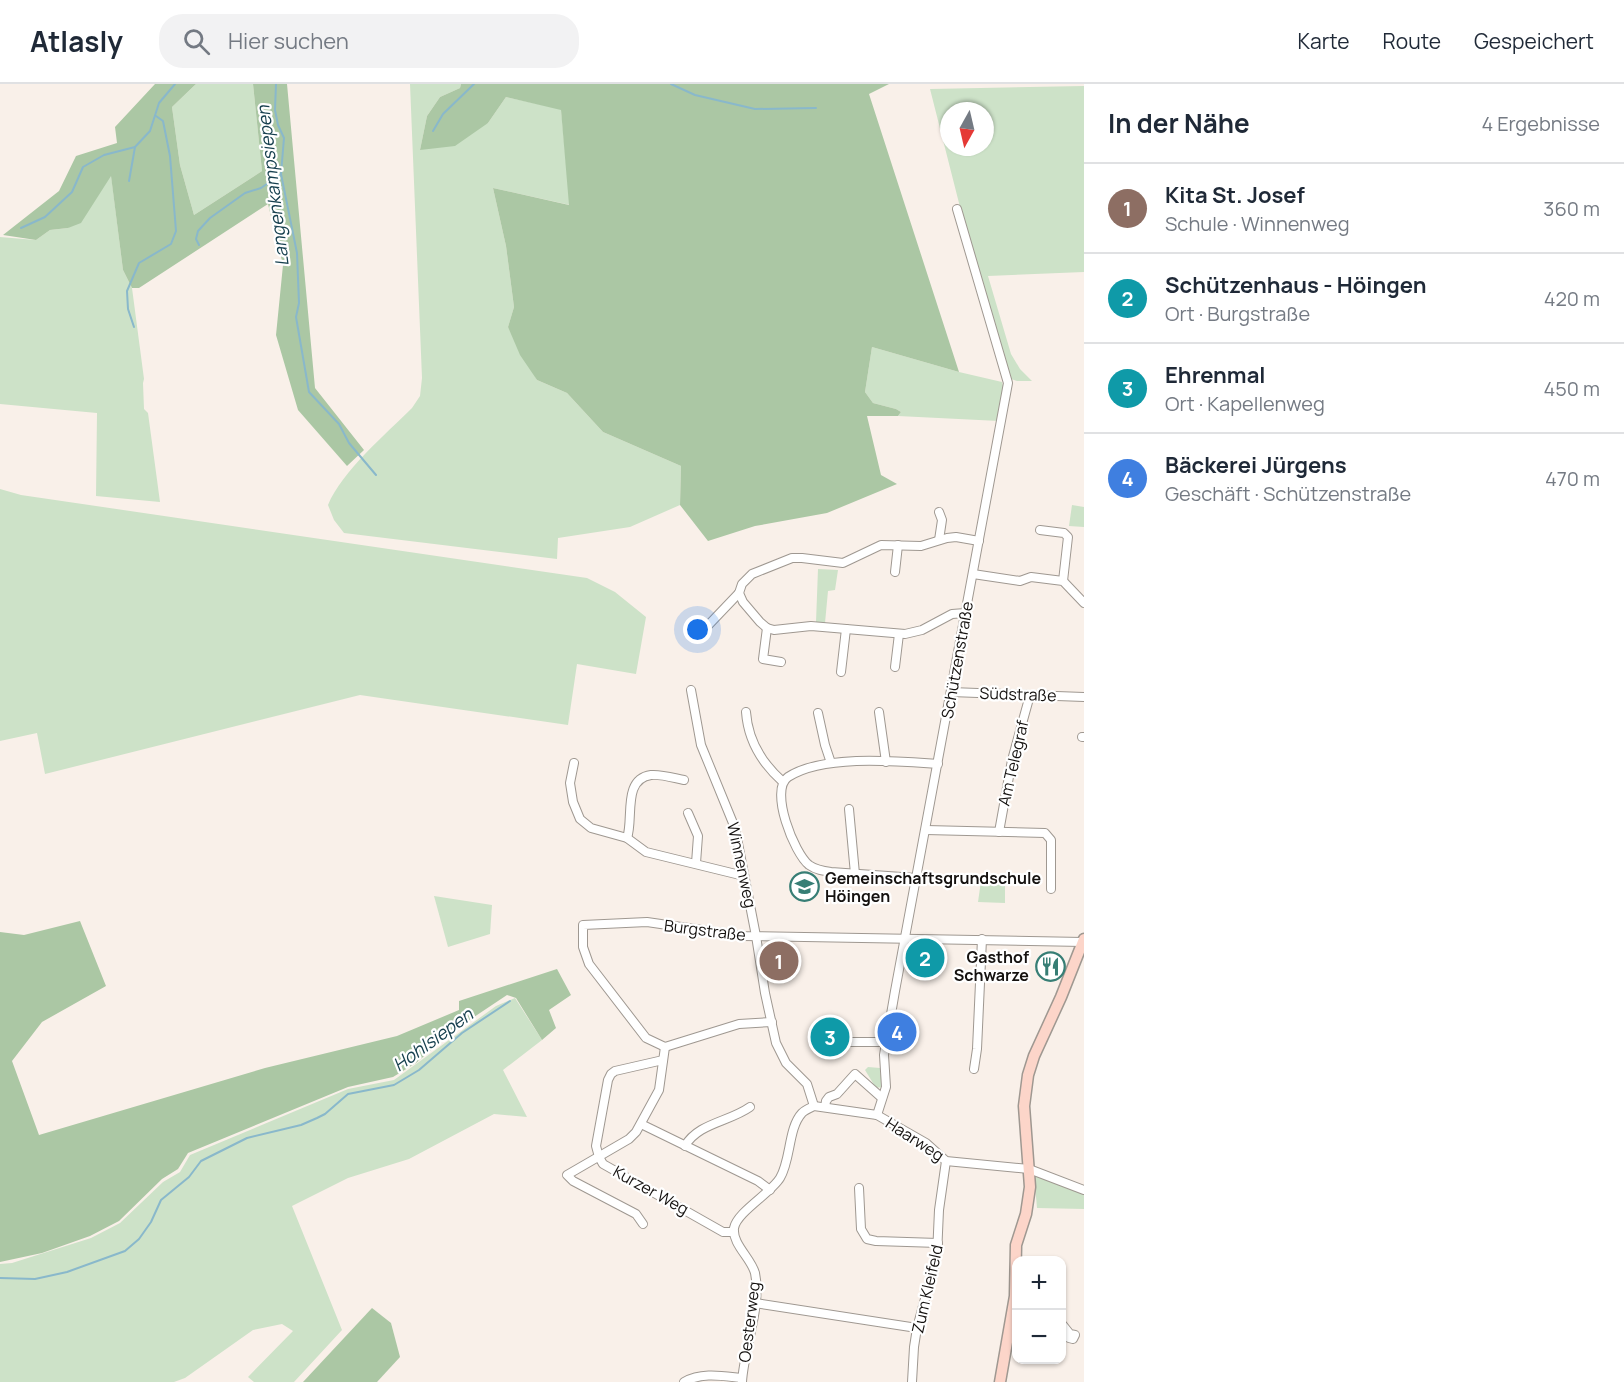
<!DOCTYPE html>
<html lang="de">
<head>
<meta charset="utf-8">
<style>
	:root { --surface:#fff; --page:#f2f2f3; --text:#1f2937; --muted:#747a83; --line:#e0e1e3; --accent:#377e75 }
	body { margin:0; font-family:Manrope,sans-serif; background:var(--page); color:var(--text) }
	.controls { position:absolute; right:18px; bottom:18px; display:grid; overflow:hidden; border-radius:12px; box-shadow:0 2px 4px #0004 }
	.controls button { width:54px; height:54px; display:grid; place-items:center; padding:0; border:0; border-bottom:2px solid var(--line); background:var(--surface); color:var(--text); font:30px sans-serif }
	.compass { position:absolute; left:940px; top:18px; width:54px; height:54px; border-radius:50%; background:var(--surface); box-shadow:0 2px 4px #0004; rotate:188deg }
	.you { position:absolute; left:698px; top:546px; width:21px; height:21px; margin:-15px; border:4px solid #fff; border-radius:50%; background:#1a73e8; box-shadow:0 0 0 9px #1a73e833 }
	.badge { display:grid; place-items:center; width:39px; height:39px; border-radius:50%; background:var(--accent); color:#fff; font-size:20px; font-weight:700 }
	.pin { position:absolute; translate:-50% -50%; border:3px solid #fff; box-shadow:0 2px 6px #0006 }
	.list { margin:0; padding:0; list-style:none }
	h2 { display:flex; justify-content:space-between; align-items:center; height:78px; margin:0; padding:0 24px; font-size:26px }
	h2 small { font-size:20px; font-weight:400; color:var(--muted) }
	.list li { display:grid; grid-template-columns:39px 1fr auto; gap:18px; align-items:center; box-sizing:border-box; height:90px; padding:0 24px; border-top:2px solid var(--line) }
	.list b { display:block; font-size:22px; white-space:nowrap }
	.list p { margin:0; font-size:20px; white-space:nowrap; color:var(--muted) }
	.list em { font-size:20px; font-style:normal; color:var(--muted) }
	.icon { flex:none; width:33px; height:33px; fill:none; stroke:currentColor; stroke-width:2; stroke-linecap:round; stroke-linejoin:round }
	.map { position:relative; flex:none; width:1084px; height:1298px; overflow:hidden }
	header { display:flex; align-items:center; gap:36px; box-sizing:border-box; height:84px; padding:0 30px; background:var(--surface); border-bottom:2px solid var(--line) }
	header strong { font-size:28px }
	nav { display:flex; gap:33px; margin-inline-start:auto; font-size:21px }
	.search { width:420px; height:54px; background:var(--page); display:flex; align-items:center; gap:15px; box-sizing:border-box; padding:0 21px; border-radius:24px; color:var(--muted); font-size:22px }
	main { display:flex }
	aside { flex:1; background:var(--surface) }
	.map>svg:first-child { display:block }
</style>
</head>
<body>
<header>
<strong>Atlasly</strong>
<div class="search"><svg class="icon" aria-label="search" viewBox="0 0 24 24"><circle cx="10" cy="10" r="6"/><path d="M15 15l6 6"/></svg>Hier suchen</div>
<nav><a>Karte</a><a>Route</a><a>Gespeichert</a></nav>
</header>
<main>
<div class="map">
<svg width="1084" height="1298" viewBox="0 0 1084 1298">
	<rect width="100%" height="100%" fill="#f9f0e9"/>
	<g fill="#cde2c8" fill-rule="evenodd">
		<polygon points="196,0 253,0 262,87 194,131 180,81 172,23"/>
		<path d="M410,0h51l-1,4 -20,9 -13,19 -7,34 68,-27 18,-26 55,12 9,96 -77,-17 13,58 8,61 -6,20 29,53 30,13 36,39 78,34 -1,39 -50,22 -72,11 -1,21 -213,-26 -10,-13 -6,-15c14,-34 58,-71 84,-97l8,-12 2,-18z"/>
		<path d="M1084,2v186l-96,4 23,78 9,15 12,12h-15l-6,-2 -5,-9 -46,-163 -30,-118zM949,27h36v36h-36z"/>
		<polygon points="111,91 123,186 132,204 144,295 143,299 144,325 148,329 160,418 96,412 97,329 0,320 0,153 36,156 50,146 68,144"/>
		<polygon points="872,263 959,288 1002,298 1004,306 999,337 898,332 901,328 896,325 873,319 865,308"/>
		<polygon points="0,405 21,411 587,494 615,508 646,533 636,590 577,580 568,641 360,611 45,690 37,649 0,657"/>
		<polygon points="1072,421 1084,423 1084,443 1069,442"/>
		<polygon points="818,485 838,486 835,506 828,507 825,539 816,538"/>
		<polygon points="981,797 1005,798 1005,819 978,818"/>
		<polygon points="434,812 492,821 490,850 448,863"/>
		<polygon points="515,914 542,956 503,986 527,1033 494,1030 409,1075 348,1094 292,1122 342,1246 294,1298 254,1298 248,1293 293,1247 282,1240 253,1246 185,1294 174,1298 0,1298 0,1180 12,1179 91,1154 120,1139 163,1098 180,1088 190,1071 348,1005 394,996 496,922"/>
		<polygon points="868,983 880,984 882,1003 876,1004 865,986"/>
		<polygon points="1034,1090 1084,1109 1084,1125 1037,1124"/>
	</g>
	<g fill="#abc7a4">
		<polygon points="155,0 196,0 172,23 180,81 194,131 262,87 253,0 287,0 315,304 364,366 347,382 298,326 276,251 283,181 268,120 139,204 132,204 123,186 111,92 81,139 68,144 50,146 36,156 3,151 59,107 76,72 117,59 115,43"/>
		<polygon points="461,0 889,0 869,10 959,288 872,263 865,308 873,319 896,325 901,328 898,332 867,332 881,391 897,400 827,429 755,442 708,457 680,421 681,382 603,348 567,309 537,296 520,271 508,243 514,223 506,162 493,104 569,121 561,26 506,13 488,39 455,62 420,66 427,32 440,13 460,4"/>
		<polygon points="80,837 106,902 42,938 12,977 39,1051 265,984 397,952 459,926 459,917 557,885 571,911 549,926 556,944 542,956 516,914 507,911 456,945 416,979 393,993 348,1003 188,1069 178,1085 162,1095 119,1137 90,1152 42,1169 0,1178 0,848 24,851"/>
		<polygon points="372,1224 391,1239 400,1273 377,1298 303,1298"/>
	</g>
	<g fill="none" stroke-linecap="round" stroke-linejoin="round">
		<g stroke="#89b8cb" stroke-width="2">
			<polyline points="276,0 275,26 278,41 284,54 281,90 297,169 299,219 296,233 309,308 339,340 349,359 376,391"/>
			<polyline points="671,0 695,11 755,25 816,24"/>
			<polyline points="433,47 443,30 474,0"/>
			<polyline points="129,97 135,63 150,47 159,19 175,0"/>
			<polyline points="21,144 45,133 72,108 83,83 104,71 135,63"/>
			<polyline points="199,161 196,155 198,147 210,134 245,109 261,104 281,90"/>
			<polyline points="134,243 128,225 127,207 139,179 171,160 176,147 170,72 163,37 156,32"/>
			<polyline points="0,1194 35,1195 67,1188 125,1167 139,1155 151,1138 161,1116 189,1093 201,1077 247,1054 301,1041 317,1034 325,1030 348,1010 394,1001 419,986 462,949 510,917"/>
		</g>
		<defs>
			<g id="minor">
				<polyline points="939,428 942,436 939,456"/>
				<polyline points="1040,446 1064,449 1068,453 1063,497"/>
				<polyline points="895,488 898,461"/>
				<polyline points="973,490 1020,497 1031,493 1063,497 1084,519"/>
				<polyline points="965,529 952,530 922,546 905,550 811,542 774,546 767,544 760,538 743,518 739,509 742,500 752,490 792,474 802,474 843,479 881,461 921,462 947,454 956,453 979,457"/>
				<polyline points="767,544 763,575 781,578"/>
				<polyline points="697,553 739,509"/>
				<polyline points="895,583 899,550"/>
				<polyline points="841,588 846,545"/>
				<polyline points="691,606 701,661 735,744 756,852 765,909 776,959 786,979 807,1000 814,1022"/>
				<polyline points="951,608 1084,613"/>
				<path d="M746,628c2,28 16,51 36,69"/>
				<polyline points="879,628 886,678"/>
				<polyline points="818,629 825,661 831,679"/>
				<polyline points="1082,653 1084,653"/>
				<polyline points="574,679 570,699 573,718 580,735 591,744 627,754 646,768 744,792"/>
				<polyline points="849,725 855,790"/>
				<polyline points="688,729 698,752 696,779"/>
				<polyline points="926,746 1045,749 1051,756 1051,805"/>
				<polyline points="999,748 1012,676 1030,611"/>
				<path d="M627,754c7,-19 -5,-59 24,-63 10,-1 23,3 33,5"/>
				<path d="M916,794l-85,-6c-8,-1 -15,-2 -22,-7 -15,-12 -40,-75 -21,-88 35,-23 109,-16 150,-13"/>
				<polyline points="772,938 739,940 665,963 646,954 589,880 583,863 583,841 647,838 743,852 1083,858"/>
				<polyline points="838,958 887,958"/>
				<polyline points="663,976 615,987 611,990 608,996 596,1062 599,1073 603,1080 723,1148 734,1148"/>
				<polyline points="974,985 977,965 982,855"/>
				<polyline points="825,1023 826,1017 829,1013 837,1010 855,990 882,1014"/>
				<polyline points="877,1031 886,1003 884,971 895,907 1008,299 957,125"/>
				<polyline points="641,1040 758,1097 770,1106"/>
				<path d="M685,1062c13,-23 44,-24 65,-39"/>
				<polyline points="859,1104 861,1145 867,1155 876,1157 938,1159"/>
				<polyline points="643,1140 636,1130 573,1097 567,1091 629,1055 636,1048 659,1006 665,963"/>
				<polyline points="755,1219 917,1244"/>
				<polyline points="1062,1240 1070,1250 1075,1251 1073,1255 1069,1254 1070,1250"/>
				<path d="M684,1298c18,-10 38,-6 58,-4"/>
				<path d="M742,1298c2,-34 20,-76 13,-109 -4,-15 -23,-29 -21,-45 3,-16 37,-35 46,-50 11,-18 8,-50 22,-65 3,-3 8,-5 12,-7l63,9 49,28 20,18 83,8 55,21"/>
				<polyline points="912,1298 914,1263 917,1244 937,1171 939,1126 946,1077"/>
			</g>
			<polyline id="secondary" points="1000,1298 1015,1212 1016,1161 1026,1130 1030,1103 1024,1022 1028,991 1034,972 1061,913 1084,855"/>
		</defs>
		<use href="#minor" stroke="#9f9891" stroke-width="10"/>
		<use href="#secondary" stroke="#9f9891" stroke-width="13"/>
		<use href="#minor" stroke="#fff" stroke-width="8"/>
		<use href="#secondary" stroke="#fcd5c9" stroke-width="10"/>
	</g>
	<defs>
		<symbol id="school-ring" viewBox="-11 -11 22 22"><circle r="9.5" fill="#fff" stroke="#377e75" stroke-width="1.5"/><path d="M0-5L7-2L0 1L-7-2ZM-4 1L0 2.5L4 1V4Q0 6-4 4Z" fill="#377e75"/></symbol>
		<symbol id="restaurant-ring" viewBox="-11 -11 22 22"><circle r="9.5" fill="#fff" stroke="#377e75" stroke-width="1.5"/><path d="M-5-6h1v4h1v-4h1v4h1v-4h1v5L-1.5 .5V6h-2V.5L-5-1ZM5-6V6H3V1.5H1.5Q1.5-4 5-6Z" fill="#377e75"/></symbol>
	</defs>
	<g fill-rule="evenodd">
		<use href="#school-ring" x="788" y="786" width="33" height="33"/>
		<use href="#restaurant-ring" x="1034" y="866" width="33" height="33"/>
	</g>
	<g text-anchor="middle" stroke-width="4.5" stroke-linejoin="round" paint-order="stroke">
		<g font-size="16" fill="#151210" stroke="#fff">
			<text transform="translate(957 576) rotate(-80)" y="6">Schützenstraße</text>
			<text transform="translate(1018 610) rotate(2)" y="6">Südstraße</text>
			<text transform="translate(1013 679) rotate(-77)" y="6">Am Telegraf</text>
			<text transform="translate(742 781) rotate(78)" y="6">Winnenweg</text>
			<text transform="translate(705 846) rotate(7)" y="6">Burgstraße</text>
			<text transform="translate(915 1055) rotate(33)" y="6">Haarweg</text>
			<text transform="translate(651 1106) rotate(29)" y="6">Kurzer Weg</text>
			<text transform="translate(927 1205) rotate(-77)" y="6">Zum Kleifeld</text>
			<text transform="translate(749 1238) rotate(-83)" y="6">Oesterweg</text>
		</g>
		<g font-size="16" font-weight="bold" fill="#151210" stroke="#fff" text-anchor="start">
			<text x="825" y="800">Gemeinschaftsgrundschule<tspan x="825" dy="18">Höingen</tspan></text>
			<text x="1029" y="879" text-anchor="end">Gasthof<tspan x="1029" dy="18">Schwarze</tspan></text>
		</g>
		<g font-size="18" font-style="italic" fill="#17404f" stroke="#fff">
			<text transform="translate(273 102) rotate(-97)" y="6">Langenkampsiepen</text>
			<text transform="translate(433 956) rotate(-36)" y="6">Hohlsiepen</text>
		</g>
	</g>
</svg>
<div class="controls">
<button>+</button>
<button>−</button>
</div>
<svg class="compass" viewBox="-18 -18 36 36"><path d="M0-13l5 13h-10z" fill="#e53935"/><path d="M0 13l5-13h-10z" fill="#747a83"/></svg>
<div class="you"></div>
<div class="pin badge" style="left:779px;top:877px;background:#8d6e63">1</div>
<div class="pin badge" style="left:925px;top:874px;background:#0f9aa8">2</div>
<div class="pin badge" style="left:830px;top:953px;background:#0f9aa8">3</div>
<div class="pin badge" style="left:897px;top:948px;background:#3f7fe0">4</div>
</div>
<aside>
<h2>In der Nähe<small>4 Ergebnisse</small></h2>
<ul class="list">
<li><span class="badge" style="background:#8d6e63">1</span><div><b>Kita St. Josef</b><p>Schule · Winnenweg</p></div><em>360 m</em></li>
<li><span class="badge" style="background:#0f9aa8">2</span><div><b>Schützenhaus - Höingen</b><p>Ort · Burgstraße</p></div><em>420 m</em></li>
<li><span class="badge" style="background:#0f9aa8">3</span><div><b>Ehrenmal</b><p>Ort · Kapellenweg</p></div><em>450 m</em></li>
<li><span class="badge" style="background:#3f7fe0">4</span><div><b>Bäckerei Jürgens</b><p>Geschäft · Schützenstraße</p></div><em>470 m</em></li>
</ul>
</aside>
</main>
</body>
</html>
